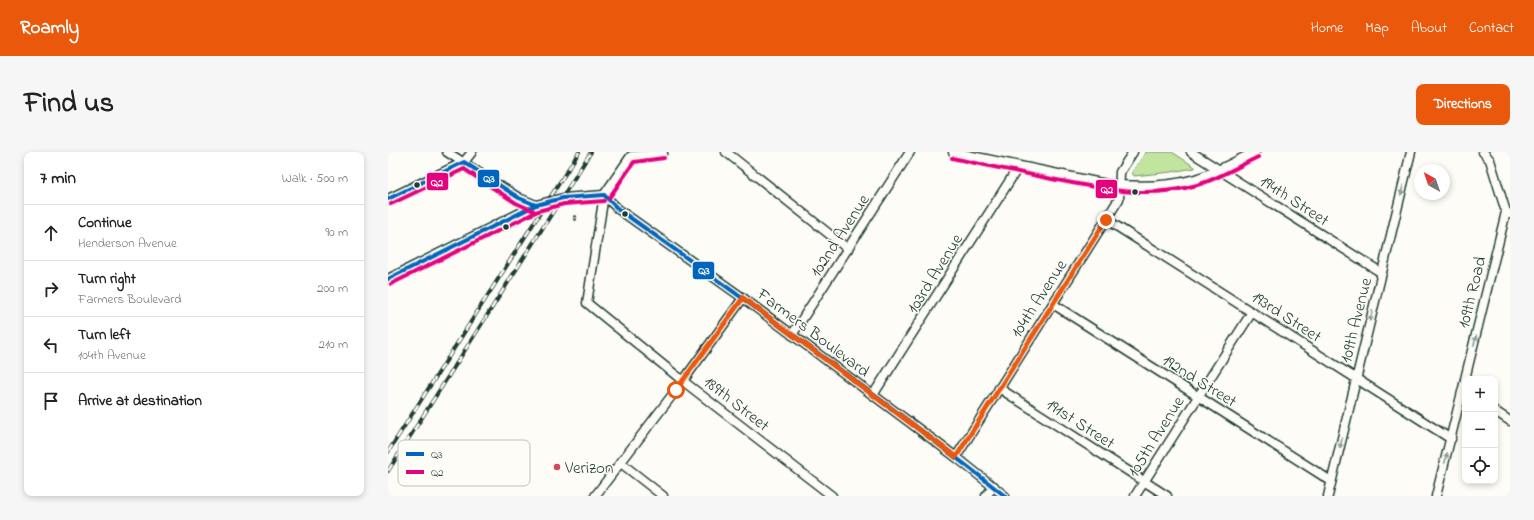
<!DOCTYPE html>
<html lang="en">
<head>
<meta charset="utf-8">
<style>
	:root { --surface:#fff; --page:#f6f6f6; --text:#222; --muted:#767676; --line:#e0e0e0; --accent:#ea580c }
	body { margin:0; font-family:"Indie Flower",sans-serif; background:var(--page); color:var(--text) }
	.controls { position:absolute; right:12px; bottom:12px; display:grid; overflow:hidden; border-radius:8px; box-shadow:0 2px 6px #0003 }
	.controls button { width:36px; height:36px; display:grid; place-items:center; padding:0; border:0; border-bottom:1px solid var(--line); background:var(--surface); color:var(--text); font:20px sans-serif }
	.compass { position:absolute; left:1026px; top:12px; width:36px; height:36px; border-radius:50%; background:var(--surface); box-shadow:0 2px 6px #0003; rotate:320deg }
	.stop { position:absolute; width:12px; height:12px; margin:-9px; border:3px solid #ea580c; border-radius:50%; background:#fff }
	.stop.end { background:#ea580c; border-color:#fff; box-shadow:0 1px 4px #0008 }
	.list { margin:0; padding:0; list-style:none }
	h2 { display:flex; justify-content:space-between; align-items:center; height:52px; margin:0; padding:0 16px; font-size:17px }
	h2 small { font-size:13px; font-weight:400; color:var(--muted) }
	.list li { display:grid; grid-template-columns:26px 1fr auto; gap:12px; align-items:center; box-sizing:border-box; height:56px; padding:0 16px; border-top:1px solid var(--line) }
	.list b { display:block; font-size:15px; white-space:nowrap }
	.list p { margin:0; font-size:13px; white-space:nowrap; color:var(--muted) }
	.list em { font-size:13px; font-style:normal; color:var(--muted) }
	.icon { flex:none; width:22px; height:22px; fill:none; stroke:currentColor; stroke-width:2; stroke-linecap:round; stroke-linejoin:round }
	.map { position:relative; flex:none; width:1122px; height:344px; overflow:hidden; border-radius:8px }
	header { display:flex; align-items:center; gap:24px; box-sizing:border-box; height:56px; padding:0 20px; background:var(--accent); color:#fff }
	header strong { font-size:19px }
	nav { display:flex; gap:22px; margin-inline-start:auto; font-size:14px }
	.intro { display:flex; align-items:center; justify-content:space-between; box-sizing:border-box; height:96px; padding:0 24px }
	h1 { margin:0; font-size:28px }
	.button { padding:10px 18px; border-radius:8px; background:var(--accent); color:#fff; font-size:14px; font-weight:700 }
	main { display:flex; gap:24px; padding:0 24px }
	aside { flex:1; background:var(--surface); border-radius:8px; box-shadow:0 2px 6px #0003 }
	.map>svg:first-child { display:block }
</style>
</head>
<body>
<header>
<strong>Roamly</strong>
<nav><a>Home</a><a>Map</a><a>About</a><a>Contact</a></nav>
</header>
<div class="intro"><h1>Find us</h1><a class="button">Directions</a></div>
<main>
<aside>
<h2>7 min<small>Walk · 500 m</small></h2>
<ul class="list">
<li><svg class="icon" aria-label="ahead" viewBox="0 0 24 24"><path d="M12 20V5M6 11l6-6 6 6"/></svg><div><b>Continue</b><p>Henderson Avenue</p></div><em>90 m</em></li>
<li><svg class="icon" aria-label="right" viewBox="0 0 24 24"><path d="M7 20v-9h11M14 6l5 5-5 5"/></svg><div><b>Turn right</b><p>Farmers Boulevard</p></div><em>200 m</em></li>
<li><svg class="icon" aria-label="left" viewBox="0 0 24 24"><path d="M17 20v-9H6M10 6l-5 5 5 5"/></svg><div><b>Turn left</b><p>104th Avenue</p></div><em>210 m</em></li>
<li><svg class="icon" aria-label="arrive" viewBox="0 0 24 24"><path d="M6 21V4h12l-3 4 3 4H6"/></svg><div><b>Arrive at destination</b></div></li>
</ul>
</aside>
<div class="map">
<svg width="1122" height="344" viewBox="0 0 1122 344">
	<rect width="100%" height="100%" fill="#fdfcf7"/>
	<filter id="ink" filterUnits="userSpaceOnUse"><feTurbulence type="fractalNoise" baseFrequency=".025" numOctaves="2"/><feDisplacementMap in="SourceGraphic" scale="8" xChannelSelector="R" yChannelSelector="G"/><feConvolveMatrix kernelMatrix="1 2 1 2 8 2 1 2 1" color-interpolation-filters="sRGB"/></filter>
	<g filter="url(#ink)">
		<polygon fill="#c1e59f" stroke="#70916a" points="758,0 784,0 807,15 807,16 783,20 746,24 744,20"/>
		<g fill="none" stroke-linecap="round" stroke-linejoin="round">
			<defs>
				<g id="minor">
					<polyline points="59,0 131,46 148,53"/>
					<polyline points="275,0 260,3 243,4 216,43 199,151 295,229 444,344"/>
					<polyline points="338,0 460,97"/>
					<path d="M565,0l153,32c30,3 61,3 89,-5 21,-6 40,-18 60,-27"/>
					<polyline points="803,0 994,121"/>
					<polyline points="1095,0 1102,8 1118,60 1122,62"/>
					<polyline points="216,43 230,57 355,146 568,305 617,344"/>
					<polyline points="0,47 76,10 84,0"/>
					<polyline points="719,68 1063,287"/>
					<polyline points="0,127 148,53 175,46 216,43"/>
					<polyline points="665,152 943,329"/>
					<polyline points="404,183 522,0"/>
					<polyline points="1077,227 1118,60"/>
					<polyline points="611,236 779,344"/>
					<polyline points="485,243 631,14"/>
					<polyline points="1107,259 1122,269"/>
					<polyline points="568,305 731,47 732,20 745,0"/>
					<polyline points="233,311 275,344"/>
					<polyline points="207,344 295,229 355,146"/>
					<polyline points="598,344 606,334"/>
					<polyline points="747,344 864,160"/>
					<polyline points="940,344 1023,0"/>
					<polyline points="1048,344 1077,228"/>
				</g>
			</defs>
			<use href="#minor" stroke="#1f3d34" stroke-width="11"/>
			<use href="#minor" stroke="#fdfcf7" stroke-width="8"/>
			<defs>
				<g id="rail">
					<polyline points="187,67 187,65"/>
					<polyline points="0,300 191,0"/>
					<polyline points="0,319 203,0"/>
				</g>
			</defs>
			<use href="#rail" stroke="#1f3d34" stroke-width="4"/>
			<use href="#rail" stroke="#fdfcf7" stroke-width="2.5" stroke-dasharray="8" stroke-linecap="butt"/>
			<defs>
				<g id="bus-1">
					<path d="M216,43l14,14c131,93 261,187 387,287"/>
					<polyline points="0,47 76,10 131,46 148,53"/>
					<polyline points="0,127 148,53 175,46 216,43"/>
				</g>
				<g id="bus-2">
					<path d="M564,6c31,7 63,13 95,20 51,10 98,22 150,7 21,-6 40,-18 61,-28"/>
					<polyline points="221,46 246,10 276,6"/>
					<polyline points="3,52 76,17 128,51 146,59"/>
					<polyline points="3,132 150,59 176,52 216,49"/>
				</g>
			</defs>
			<use href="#bus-1" stroke="#fdfcf7" stroke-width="7"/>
			<use href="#bus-2" stroke="#fdfcf7" stroke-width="7"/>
			<use href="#bus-1" stroke="#0065bd" stroke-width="4"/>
			<use href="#bus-2" stroke="#e5007d" stroke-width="4"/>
		</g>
		<defs><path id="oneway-solid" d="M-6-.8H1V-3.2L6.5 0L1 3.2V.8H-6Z"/></defs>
		<g fill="#8e9c96">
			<use href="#oneway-solid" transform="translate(1014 38) rotate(104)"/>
			<use href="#oneway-solid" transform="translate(983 164) rotate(104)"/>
			<use href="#oneway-solid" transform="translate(1087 189) rotate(-76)"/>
			<use href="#oneway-solid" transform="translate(953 291) rotate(104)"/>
			<use href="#oneway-solid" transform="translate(1058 306) rotate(-76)"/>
		</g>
	</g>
	<g fill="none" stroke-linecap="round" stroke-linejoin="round" filter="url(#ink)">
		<polyline stroke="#ea580c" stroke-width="5" points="288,238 355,146 568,305 718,68"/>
	</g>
	<g fill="#1f3d34" stroke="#fdfcf7" stroke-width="1.5">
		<circle cx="29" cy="33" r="3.5"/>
		<circle cx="747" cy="40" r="3.5"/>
		<circle cx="237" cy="62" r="3.5"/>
		<circle cx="118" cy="75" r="3.5"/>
	</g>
	<circle fill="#d1495b" stroke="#fdfcf7" stroke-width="1.5" cx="169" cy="315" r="4"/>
	<g text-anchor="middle" stroke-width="3" stroke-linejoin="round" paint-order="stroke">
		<g font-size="17" fill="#1f3d34" stroke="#fdfcf7">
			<text transform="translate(907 48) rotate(33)" y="6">194th Street</text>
			<text transform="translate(451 83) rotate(-57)" y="6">102nd Avenue</text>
			<text transform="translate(546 121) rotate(-58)" y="6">103rd Avenue</text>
			<text transform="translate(1083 140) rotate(-76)" y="6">109th Road</text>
			<text transform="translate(650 146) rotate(-57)" y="6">104th Avenue</text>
			<text transform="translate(899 164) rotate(33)" y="6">193rd Street</text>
			<text transform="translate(967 168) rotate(-76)" y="6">109th Avenue</text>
			<text transform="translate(426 180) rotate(37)" y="6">Farmers Boulevard</text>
			<text transform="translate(812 228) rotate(32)" y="6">192nd Street</text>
			<text transform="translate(349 251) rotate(38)" y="6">189th Street</text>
			<text transform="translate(693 271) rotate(33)" y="6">191st Street</text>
			<text transform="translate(767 284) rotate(-58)" y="6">105th Avenue</text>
		</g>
		<g font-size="17" fill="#1f3d34" stroke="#fdfcf7" text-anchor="start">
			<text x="177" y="321">Verizon</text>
		</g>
	</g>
	<rect x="10" y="288" width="132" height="46" rx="6" fill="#fdfcf7" stroke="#bac3bc" stroke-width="1"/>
	<rect x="18" y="300" width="18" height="4" fill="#0065bd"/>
	<rect x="18" y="318" width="18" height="4" fill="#e5007d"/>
	<g font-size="11" fill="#1f3d34">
		<text x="43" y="306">Q3</text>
		<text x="43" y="324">Q2</text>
	</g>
	<g stroke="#fdfcf7" stroke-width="1.5">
		<rect x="89" y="17" width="23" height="19" rx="4" fill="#0065bd"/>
		<rect x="38" y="20" width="23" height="19" rx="4" fill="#e5007d"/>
		<rect x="707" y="27" width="23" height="20" rx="4" fill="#e5007d"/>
		<rect x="304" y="109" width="23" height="19" rx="4" fill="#0065bd"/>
	</g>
	<g font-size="11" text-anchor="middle" font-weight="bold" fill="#fff">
		<text x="101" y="30">Q3</text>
		<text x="49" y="34">Q2</text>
		<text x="719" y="41">Q2</text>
		<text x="316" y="122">Q3</text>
	</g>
</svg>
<div class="controls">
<button>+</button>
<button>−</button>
<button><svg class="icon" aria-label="locate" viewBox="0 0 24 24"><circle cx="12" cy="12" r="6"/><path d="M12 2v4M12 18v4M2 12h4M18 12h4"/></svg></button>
</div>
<svg class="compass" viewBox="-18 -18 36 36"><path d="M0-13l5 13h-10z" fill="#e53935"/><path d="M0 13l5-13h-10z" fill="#767676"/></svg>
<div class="stop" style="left:288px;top:238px"></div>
<div class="stop end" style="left:718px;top:68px"></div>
</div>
</main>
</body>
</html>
